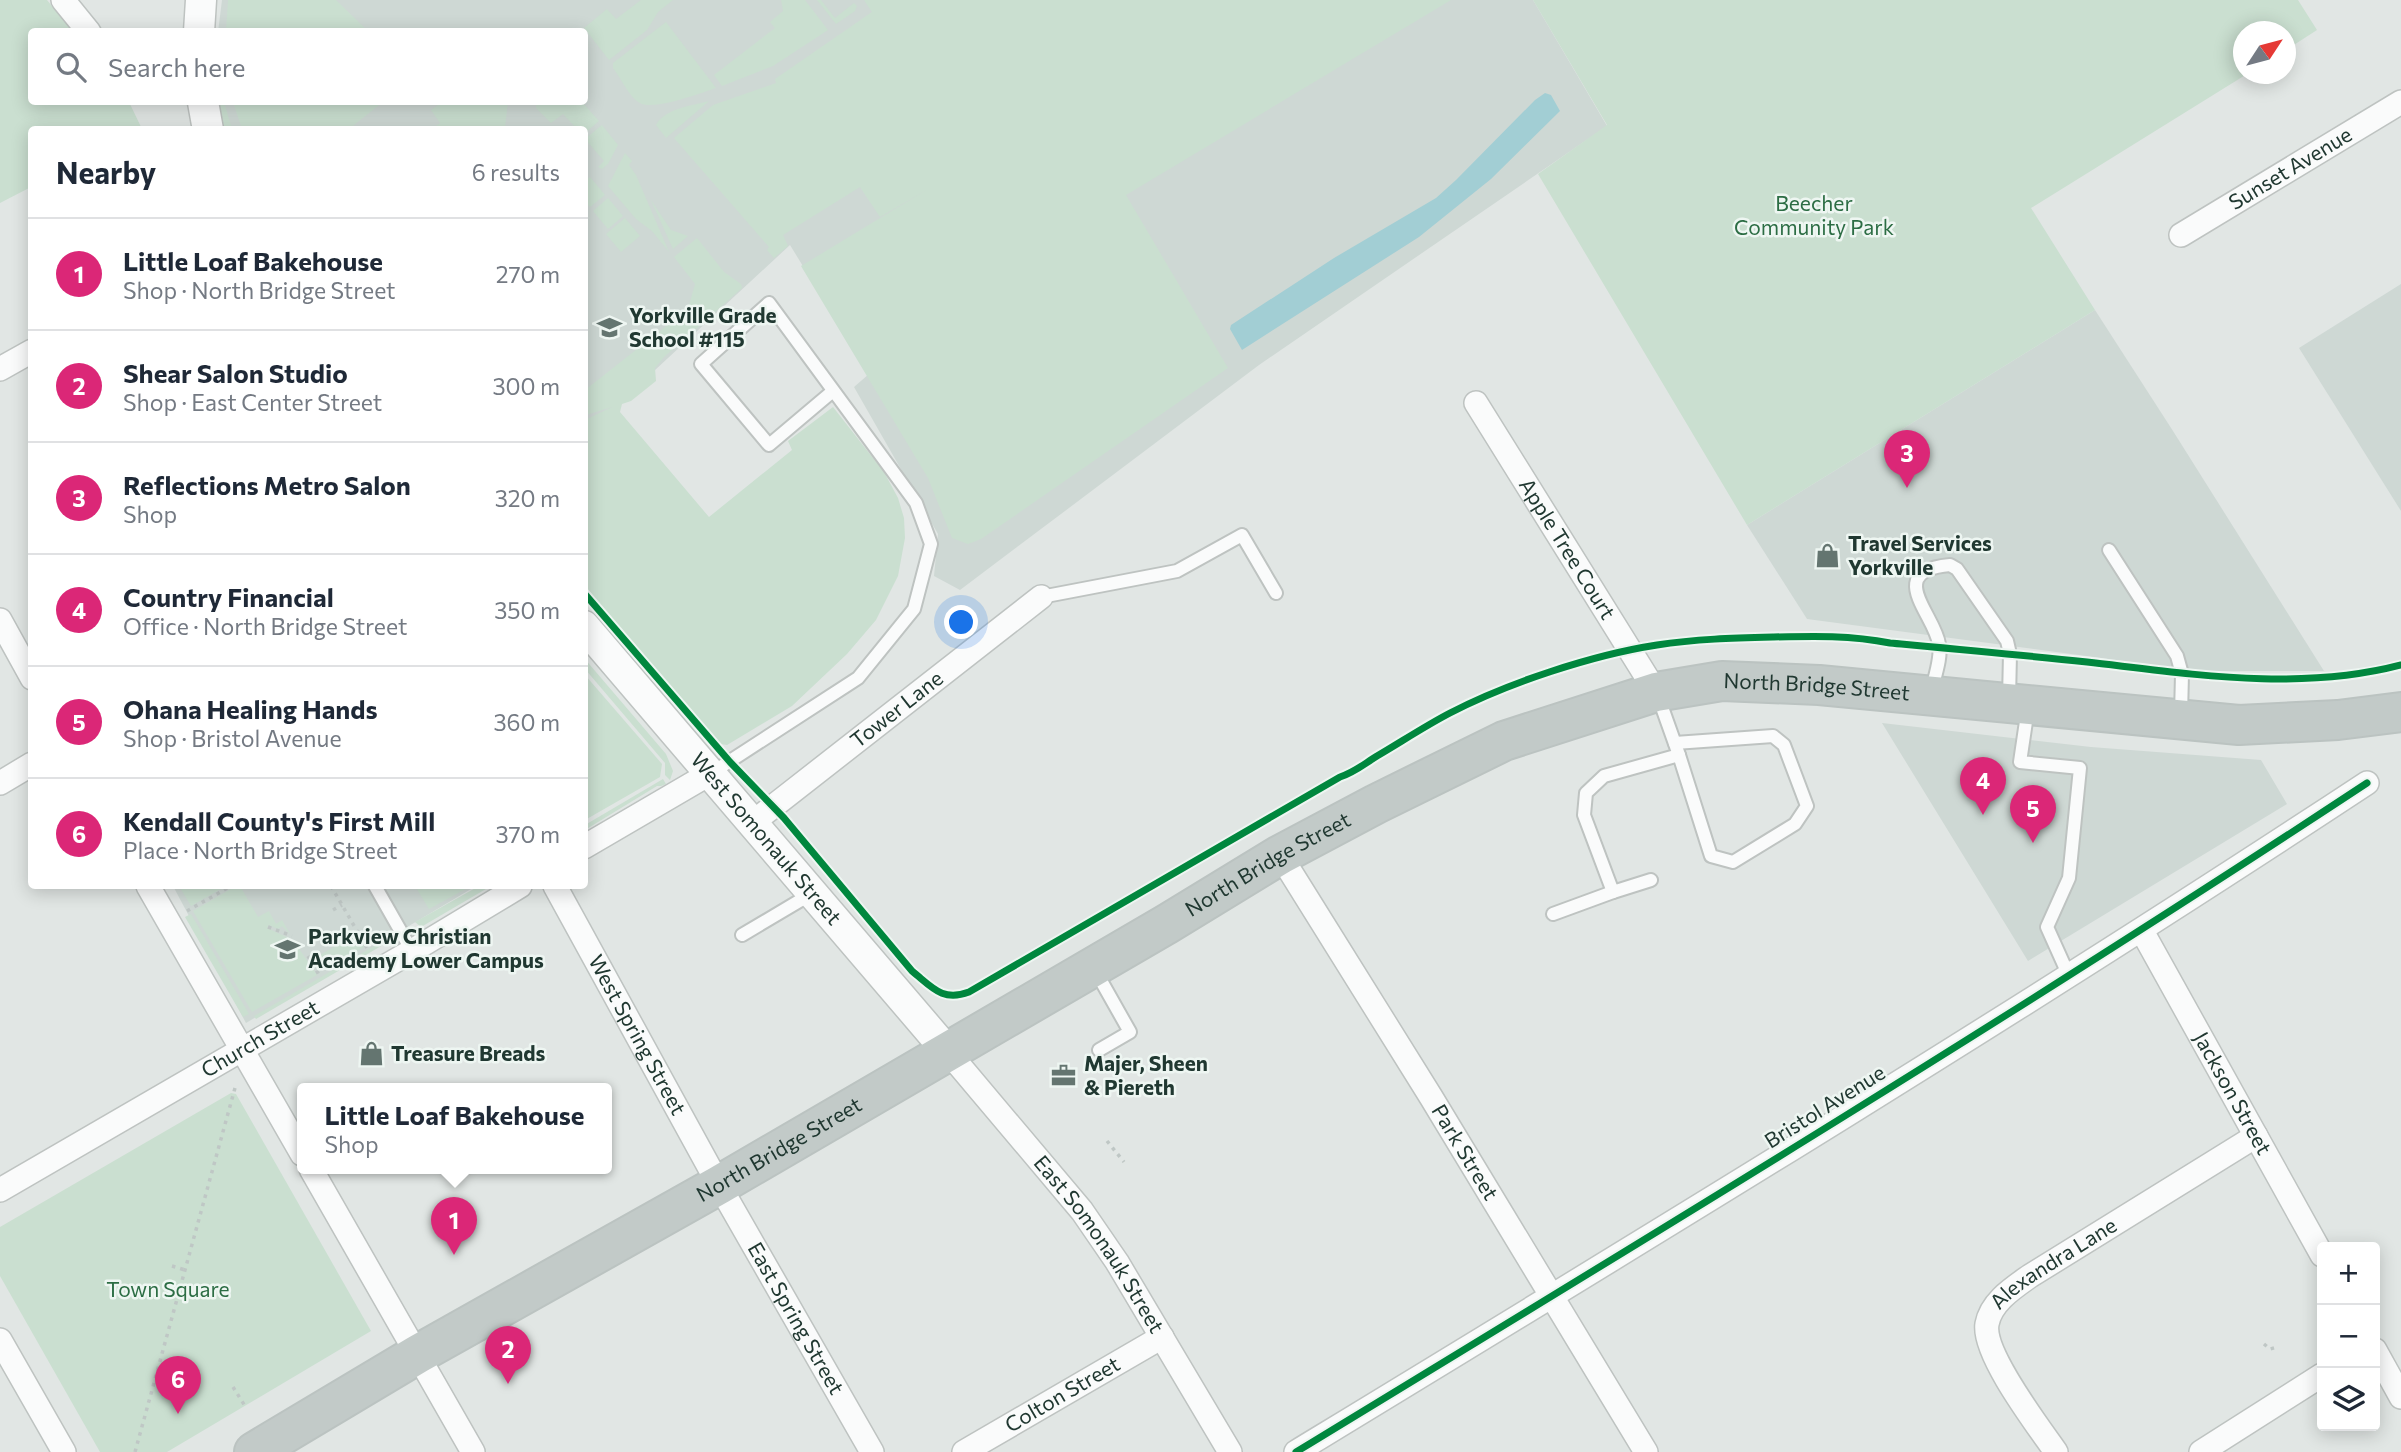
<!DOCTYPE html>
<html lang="en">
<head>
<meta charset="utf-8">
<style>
	:root { --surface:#fff; --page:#f6f6f7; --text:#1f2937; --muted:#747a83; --line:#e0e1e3; --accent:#db2777 }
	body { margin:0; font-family:Commissioner,sans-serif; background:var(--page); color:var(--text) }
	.controls { position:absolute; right:21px; bottom:21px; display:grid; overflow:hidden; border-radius:7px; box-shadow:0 4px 18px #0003 }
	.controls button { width:63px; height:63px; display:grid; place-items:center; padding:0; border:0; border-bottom:2px solid var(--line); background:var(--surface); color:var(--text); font:35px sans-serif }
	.compass { position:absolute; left:2233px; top:21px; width:63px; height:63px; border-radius:50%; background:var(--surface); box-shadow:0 4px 18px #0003; rotate:54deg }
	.you { position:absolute; left:962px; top:623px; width:24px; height:24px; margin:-18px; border:5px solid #fff; border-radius:50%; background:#1a73e8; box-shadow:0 0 0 10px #1a73e833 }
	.badge { display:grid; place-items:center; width:46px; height:46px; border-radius:50%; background:var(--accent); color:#fff; font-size:23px; font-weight:700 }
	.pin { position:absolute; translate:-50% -58px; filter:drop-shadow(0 2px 4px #0008) }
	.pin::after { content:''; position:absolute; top:37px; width:24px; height:21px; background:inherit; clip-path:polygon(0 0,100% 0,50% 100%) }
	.popup { position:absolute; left:297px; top:1083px; width:315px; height:91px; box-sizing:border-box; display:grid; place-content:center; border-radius:7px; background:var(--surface); filter:drop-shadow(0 2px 5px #0005); font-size:23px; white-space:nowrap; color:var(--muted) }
	.popup b { font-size:26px; color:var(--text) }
	.popup::after { content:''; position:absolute; left:50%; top:100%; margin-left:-14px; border:14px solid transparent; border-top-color:var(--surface) }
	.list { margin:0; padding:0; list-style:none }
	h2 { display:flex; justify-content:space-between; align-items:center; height:91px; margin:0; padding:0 28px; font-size:30px }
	h2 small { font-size:23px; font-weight:400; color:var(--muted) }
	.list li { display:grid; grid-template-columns:46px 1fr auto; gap:21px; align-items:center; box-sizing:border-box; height:112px; padding:0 28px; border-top:2px solid var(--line) }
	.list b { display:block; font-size:26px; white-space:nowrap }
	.list p { margin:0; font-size:23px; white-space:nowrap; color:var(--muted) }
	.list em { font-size:23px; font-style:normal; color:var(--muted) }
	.icon { flex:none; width:38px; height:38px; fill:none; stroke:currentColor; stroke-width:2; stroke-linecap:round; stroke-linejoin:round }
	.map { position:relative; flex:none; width:2401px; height:1452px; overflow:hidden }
	.search { position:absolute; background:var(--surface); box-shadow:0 4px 18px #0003; left:28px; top:28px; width:560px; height:77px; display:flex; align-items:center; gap:18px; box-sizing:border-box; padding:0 24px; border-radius:7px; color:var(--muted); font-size:26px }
	.panel { position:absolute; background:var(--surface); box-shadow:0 4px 18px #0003; left:28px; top:126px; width:560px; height:763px; border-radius:7px }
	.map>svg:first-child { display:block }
</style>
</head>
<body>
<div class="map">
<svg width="2401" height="1452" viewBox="0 0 2401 1452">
	<rect width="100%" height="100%" fill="#e1e6e4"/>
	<g fill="#ced8d4">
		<polygon points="222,0 1533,0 1607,126 1259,365 960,590 934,576 938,534 854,387 869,374 790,245 585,435 584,130 230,129 222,102 584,102 584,32 218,32"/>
		<polygon points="2401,284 2401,511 2299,348"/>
		<polygon points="2095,310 2173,431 2324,671 2199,671 1807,619 1747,525"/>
		<polygon points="1882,723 2091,747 2261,760 2287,804 2028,961"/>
		<polygon points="173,886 476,886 246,1023"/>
	</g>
	<g fill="#cadfd0">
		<polygon points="0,0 47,0 72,31 32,32 32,102 129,102 142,129 32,130 31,187 0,203"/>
		<polygon points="228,0 336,0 368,31 226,31"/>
		<polygon points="641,0 673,0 658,12 647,30 609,60 584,28 607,9 616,19"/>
		<polygon points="781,0 805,0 828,30 773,66 722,86 714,75 775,28 770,22 783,11"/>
		<polygon points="817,0 821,0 835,18 854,3 857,6 855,11 836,24"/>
		<polygon points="864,0 1451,0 1126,195 1228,368 981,539 968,544 952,538 928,478 801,266 928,189 880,217 860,187 783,235 788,246 774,258 767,250 769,247 674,138 713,105 776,83 775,79 872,12"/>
		<polygon points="1533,0 2298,0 2317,30 2286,50 2286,32 2244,32 2244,74 2247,74 2031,208 2095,310 1747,525 1538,174 1607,125"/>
		<path d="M666,22l50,66c-15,5 -63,23 -76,15 -11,-6 -19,-25 -27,-35v-5z"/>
		<path d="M709,101l-43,37 -10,-13c9,-17 36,-19 53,-24z"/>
		<polygon points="213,102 224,102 232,129 219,129"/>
		<polygon points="233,102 383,102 349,129 242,129"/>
		<polygon points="442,102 508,102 505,127 503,130 432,129 440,123 431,110"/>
		<polygon points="536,102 582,102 599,121 585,133 584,130 577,129 563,114 551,123 536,108"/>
		<polygon points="602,125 618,145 608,164 602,169 598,167 604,161 585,139"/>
		<polygon points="625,153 632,161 629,165 636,175 669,252 652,231 636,219 608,186"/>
		<polygon points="590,177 605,195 590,207 584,201 585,181"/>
		<polygon points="608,198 623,216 608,229 593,211"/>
		<polygon points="651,200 671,230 688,236 673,249"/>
		<polygon points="625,218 640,236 621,252 606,234"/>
		<polygon points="697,238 724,272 741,284 742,288 664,357 655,368 656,381 631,401 622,404 620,412 709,517 792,450 788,441 833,407 884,472 898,498 904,518 905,538 898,576 876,620 847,654 792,706 727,745 721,744 708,731 585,587 585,420 612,407 586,415 585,390 688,309 695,284 674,257"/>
		<polygon points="584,658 666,754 673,771 670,780 665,775 665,763 585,669"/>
		<polygon points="585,675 662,764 660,777 585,820"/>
		<polygon points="663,779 666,784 661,786 657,786 585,830 585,825"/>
		<polygon points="179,886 226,886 191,906"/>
		<polygon points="236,886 240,886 258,917 269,911 276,924 282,920 290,934 282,926 278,929 269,925 267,928 293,940 317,975 252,1012 193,911"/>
		<polygon points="415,886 471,886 429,909"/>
		<polygon points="479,886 491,886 421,927 415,922"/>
		<polygon points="191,914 249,1014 243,1017 185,917"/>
		<polygon points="357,934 364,947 325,969 318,956"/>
		<polygon points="388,938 388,942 256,1019 254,1016"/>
		<polygon points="231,1093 236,1094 371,1331 167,1452 100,1452 0,1276 0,1227"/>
	</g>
	<polygon fill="#a2ced4" points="1545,93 1551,95 1560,111 1491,179 1419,237 1242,350 1230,329 1231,325 1334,258 1436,198 1456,180 1535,100"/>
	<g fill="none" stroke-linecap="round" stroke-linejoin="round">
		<defs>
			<g id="service">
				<polyline points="2109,550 2177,656 2182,674 2181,715"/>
				<polyline points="1041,597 1177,571 1242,535 1276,593"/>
				<path d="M1931,693c3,-15 11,-35 8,-49 -4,-29 -56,-73 11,-79l7,4 50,72 3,13 -1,45"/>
				<polyline points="2028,708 2020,762 2080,768 2069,878 2047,927 2069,976"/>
				<polyline points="1675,743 1773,736 1784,745 1807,806 1795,824 1733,862 1711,856 1679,755"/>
				<polyline points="710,774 858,678 914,609 931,544 916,503 769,303 701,364 769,445 833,391"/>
				<polyline points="1651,880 1613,892 1584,815 1586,793 1604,776 1679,755 1658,696"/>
				<polyline points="375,886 412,951"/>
				<polyline points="1553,914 1613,892"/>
				<polyline points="742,935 811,894"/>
				<polyline points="1095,970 1130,1032 1099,1050"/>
			</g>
			<g id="minor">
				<polyline points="63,0 89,32"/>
				<path id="s1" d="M2181,235l220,-133"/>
				<polyline points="0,369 32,351"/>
				<path id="s2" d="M1476,403l180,289"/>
				<polyline points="0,620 32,678"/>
				<polyline points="0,783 32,764"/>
				<path id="s3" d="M752,823l289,-226"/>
				<polyline points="584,847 709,774"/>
				<path id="s4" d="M1280,855l151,242 215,355"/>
				<polyline points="148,886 302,1154"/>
				<path id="s5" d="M555,886l164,299 153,267"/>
				<path id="s6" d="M2142,931l180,324"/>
				<path id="s7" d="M948,1052l134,159 35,51 113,190"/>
				<polyline points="311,1169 473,1452"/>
				<path id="s8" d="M0,1190l412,-239 108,-65"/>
				<polyline points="0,1340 64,1452"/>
				<polyline points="2375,1350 2401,1397"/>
				<path id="s9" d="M964,1452l198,-115"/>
				<path d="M1296,1452c360,-219 719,-437 1071,-669"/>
				<path id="s10" d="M2056,1452c-18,-26 -74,-99 -69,-128 4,-22 26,-36 43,-48l226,-140"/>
				<polyline points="2201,1452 2322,1375"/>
			</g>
			<g id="tertiary">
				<polyline points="199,32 201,0"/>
				<polyline points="203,102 208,130"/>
				<path id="s11" d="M584,626l364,426"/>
			</g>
			<g id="trunk">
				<path id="s12" d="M254,1452l164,-98 301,-169 448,-261 113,-69 96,-51 128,-63 152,-49 66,-11 97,4 420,40 99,-5 63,-8"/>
			</g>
		</defs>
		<use href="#service" stroke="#bec3c1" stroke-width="16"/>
		<use href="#minor" stroke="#bec3c1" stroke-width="26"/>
		<use href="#tertiary" stroke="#bec3c1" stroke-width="33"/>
		<use href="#trunk" stroke="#bbc3c1" stroke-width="42"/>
		<g stroke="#bfc7c5" stroke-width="3.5" stroke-dasharray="3.5 5" stroke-linecap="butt">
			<polyline points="331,886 367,948"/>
			<polyline points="333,910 342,905"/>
			<polyline points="187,911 231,886"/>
			<polyline points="268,927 292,936"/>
			<polyline points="308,956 319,975"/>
			<polyline points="1107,1141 1124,1162"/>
			<polyline points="172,1266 185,1270"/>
			<polyline points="2264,1344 2270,1349 2277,1347"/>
			<polyline points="233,1387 245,1406"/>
			<polyline points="135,1452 235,1088"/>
		</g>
		<use href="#service" stroke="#fafbfb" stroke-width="12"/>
		<use href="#minor" stroke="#fafbfb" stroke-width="23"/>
		<use href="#tertiary" stroke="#fafbfb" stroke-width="30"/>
		<use href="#trunk" stroke="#c2cac8" stroke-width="38"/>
		<defs>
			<g id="cycleway">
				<path d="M584,593l146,169 54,56 128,153c20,16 30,31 57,21l371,-215c15,-5 24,-13 37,-21 24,-14 48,-30 73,-43 58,-30 142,-58 207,-68 38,-6 77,-7 116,-8 40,-1 78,-2 117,6 65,6 131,12 197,19 104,12 211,30 314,3"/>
				<path d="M1296,1452c360,-219 719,-437 1071,-669"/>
			</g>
		</defs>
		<use href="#cycleway" stroke="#eef6f2" stroke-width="11"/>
		<use href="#cycleway" stroke="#00873e" stroke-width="7"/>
	</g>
	<defs>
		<symbol id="school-bare" viewBox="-9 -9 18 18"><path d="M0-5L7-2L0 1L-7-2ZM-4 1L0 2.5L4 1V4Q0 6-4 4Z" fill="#647570" stroke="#eef6f2" stroke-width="2.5" paint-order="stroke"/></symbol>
		<symbol id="shop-bare" viewBox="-9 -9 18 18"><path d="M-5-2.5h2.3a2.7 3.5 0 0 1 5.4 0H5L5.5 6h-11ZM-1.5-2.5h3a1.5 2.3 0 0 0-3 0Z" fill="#647570" stroke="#eef6f2" stroke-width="2.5" paint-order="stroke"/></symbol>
		<symbol id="office-bare" viewBox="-9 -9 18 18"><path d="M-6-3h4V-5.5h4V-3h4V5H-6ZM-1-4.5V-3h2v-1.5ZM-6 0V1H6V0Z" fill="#647570" stroke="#eef6f2" stroke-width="2.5" paint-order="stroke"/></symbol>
	</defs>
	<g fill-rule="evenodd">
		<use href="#school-bare" x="592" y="310" width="35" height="35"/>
		<use href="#shop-bare" x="1810" y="538" width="35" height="35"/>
		<use href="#school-bare" x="270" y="932" width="35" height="35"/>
		<use href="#shop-bare" x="354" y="1036" width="35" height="35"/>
		<use href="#office-bare" x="1046" y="1058" width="35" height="35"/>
	</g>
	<g text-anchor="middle" stroke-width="5" stroke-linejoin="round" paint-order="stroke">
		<g font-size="21" fill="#203831" stroke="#eef6f2">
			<text dy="7" stroke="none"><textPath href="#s1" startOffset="128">Sunset Avenue</textPath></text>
			<text dy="7" stroke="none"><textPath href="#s2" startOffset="172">Apple Tree Court</textPath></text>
			<text dy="7" stroke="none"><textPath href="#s12" startOffset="1760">North Bridge Street</textPath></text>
			<text dy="7" stroke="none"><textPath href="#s3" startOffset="184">Tower Lane</textPath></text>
			<text dy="7" stroke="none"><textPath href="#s11" startOffset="280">West Somonauk Street</textPath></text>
			<text dy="7" stroke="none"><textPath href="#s12" startOffset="1172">North Bridge Street</textPath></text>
			<text dy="7" stroke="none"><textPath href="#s5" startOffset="170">West Spring Street</textPath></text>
			<text dy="7" stroke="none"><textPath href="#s8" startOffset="301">Church Street</textPath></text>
			<text dy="7" stroke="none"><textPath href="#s6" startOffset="186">Jackson Street</textPath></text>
			<text transform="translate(1825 1107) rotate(-32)" y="7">Bristol Avenue</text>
			<text dy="7" stroke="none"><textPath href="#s12" startOffset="606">North Bridge Street</textPath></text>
			<text dy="7" stroke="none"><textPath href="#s4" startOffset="350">Park Street</textPath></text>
			<text dy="7" stroke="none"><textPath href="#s7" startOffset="245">East Somonauk Street</textPath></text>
			<text dy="7" stroke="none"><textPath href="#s10" startOffset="240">Alexandra Lane</textPath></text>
			<text dy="7" stroke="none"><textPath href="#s5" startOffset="495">East Spring Street</textPath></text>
			<text dy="7" stroke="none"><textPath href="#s9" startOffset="114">Colton Street</textPath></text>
		</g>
		<g font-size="21" fill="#2c6d44" stroke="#eef6f2">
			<text x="1814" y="211">Beecher<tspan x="1814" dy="24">Community Park</tspan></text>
			<text x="168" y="1297">Town Square</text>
		</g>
		<g font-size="21" font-weight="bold" fill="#203831" stroke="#eef6f2" text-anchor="start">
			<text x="629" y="323">Yorkville Grade<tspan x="629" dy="24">School #115</tspan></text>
			<text x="1848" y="551">Travel Services<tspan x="1848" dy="24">Yorkville</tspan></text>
			<text x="308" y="944">Parkview Christian<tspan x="308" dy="24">Academy Lower Campus</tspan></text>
			<text x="391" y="1061">Treasure Breads</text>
			<text x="1084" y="1071">Majer, Sheen<tspan x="1084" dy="24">&amp; Piereth</tspan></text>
		</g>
	</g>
</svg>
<div class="controls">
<button>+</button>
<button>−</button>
<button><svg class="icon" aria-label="layers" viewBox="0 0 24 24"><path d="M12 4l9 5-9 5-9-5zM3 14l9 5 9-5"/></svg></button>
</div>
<svg class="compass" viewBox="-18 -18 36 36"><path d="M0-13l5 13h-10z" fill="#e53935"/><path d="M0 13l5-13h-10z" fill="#747a83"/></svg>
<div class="you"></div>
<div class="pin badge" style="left:454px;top:1255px">1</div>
<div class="popup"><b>Little Loaf Bakehouse</b>Shop</div>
<div class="pin badge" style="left:508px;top:1384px">2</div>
<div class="pin badge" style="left:1907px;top:488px">3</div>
<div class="pin badge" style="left:1983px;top:815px">4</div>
<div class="pin badge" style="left:2033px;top:843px">5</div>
<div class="pin badge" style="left:178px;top:1414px">6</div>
<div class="search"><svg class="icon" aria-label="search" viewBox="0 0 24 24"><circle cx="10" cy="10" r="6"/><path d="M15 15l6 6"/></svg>Search here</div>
<section class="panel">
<h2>Nearby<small>6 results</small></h2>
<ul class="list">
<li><span class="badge">1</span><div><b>Little Loaf Bakehouse</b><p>Shop · North Bridge Street</p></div><em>270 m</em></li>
<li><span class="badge">2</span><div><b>Shear Salon Studio</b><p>Shop · East Center Street</p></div><em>300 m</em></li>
<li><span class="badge">3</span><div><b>Reflections Metro Salon</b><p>Shop</p></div><em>320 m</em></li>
<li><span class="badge">4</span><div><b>Country Financial</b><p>Office · North Bridge Street</p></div><em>350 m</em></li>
<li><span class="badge">5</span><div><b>Ohana Healing Hands</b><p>Shop · Bristol Avenue</p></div><em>360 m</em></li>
<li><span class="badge">6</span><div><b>Kendall County's First Mill</b><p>Place · North Bridge Street</p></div><em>370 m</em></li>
</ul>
</section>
</div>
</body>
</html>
